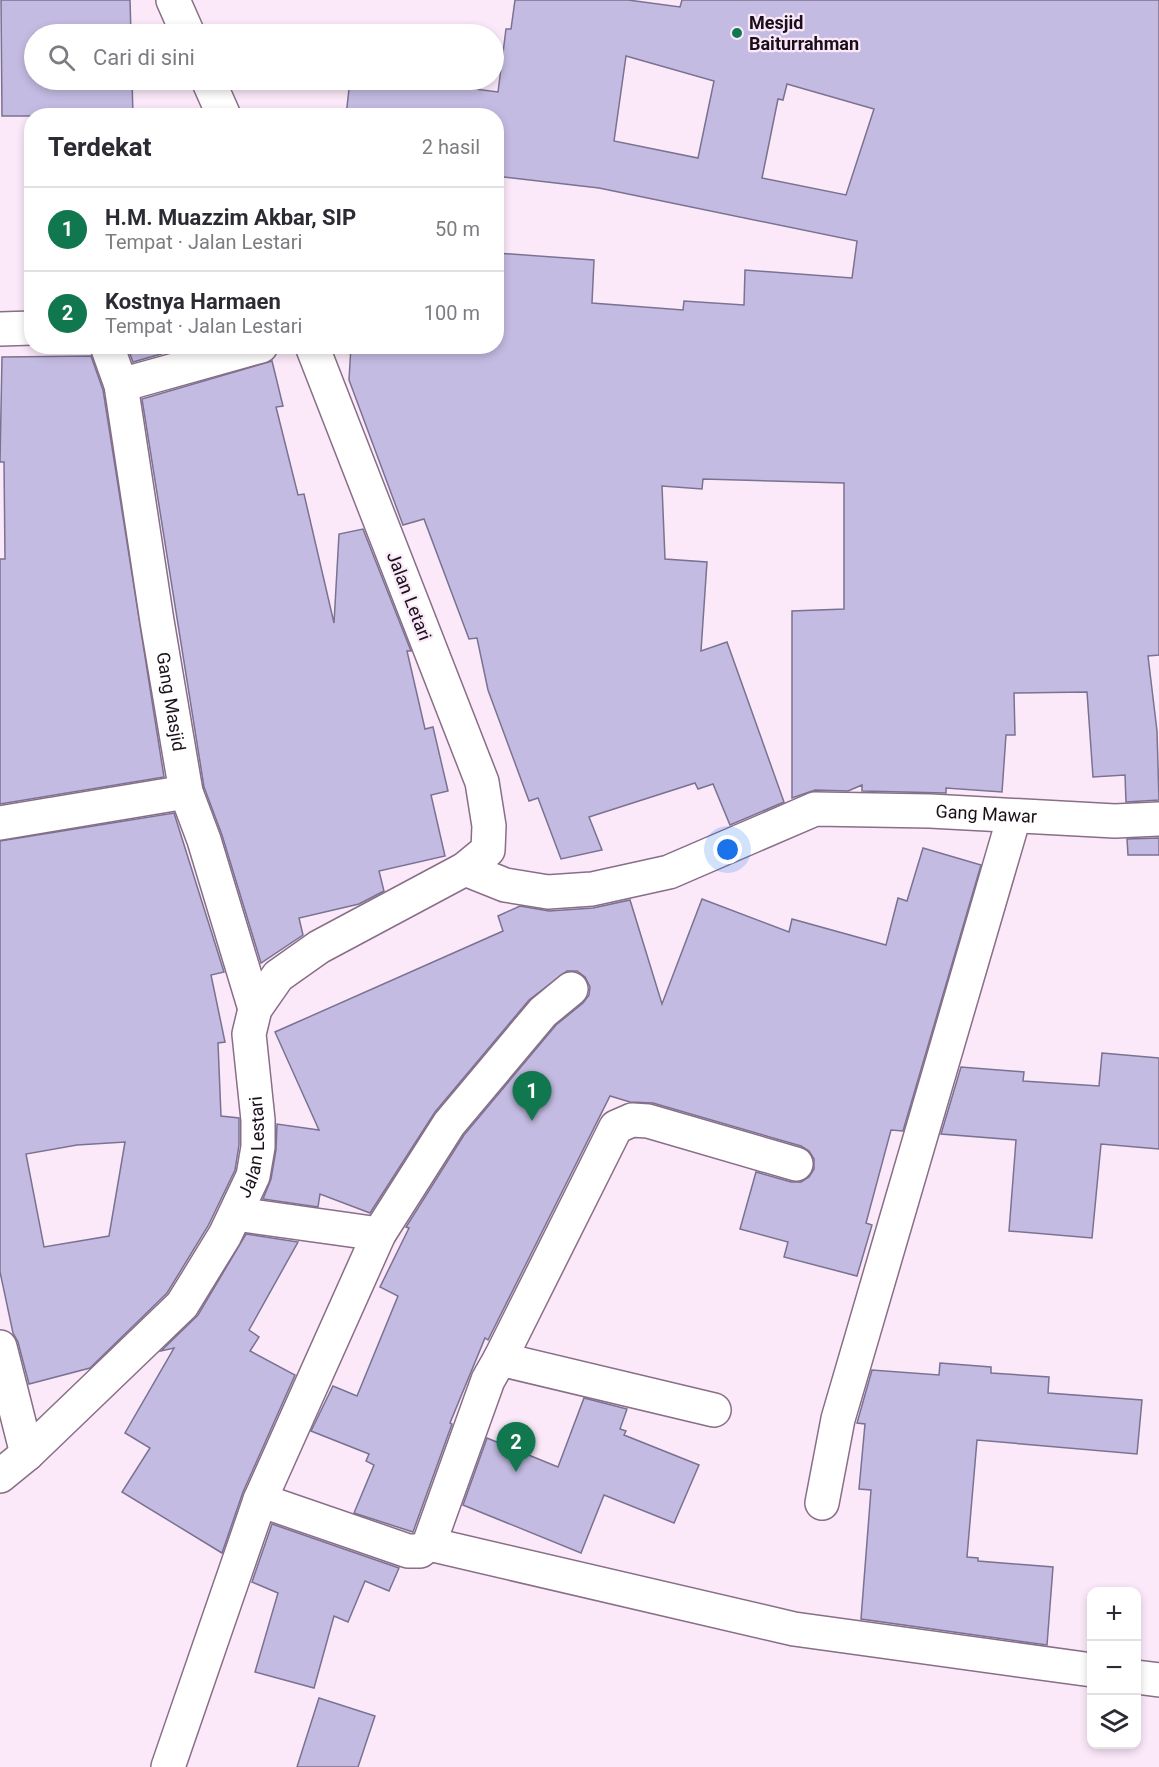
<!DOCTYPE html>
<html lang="id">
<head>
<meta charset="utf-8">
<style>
	:root { --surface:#fff; --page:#f2f2f3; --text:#2b2b33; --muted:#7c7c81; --line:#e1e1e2; --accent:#11774f }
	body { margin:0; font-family:Roboto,sans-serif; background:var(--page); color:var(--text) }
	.controls { position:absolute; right:18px; bottom:18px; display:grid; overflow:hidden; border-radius:12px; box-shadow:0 3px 9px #0003 }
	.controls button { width:54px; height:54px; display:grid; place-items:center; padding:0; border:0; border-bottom:2px solid var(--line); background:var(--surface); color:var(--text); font:30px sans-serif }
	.you { position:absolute; left:728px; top:850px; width:21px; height:21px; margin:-15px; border:4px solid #fff; border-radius:50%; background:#1a73e8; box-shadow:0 0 0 9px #1a73e833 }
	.badge { display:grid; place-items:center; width:39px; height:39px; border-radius:50%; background:var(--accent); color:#fff; font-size:20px; font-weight:700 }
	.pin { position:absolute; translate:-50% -50px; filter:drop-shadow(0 2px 3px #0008) }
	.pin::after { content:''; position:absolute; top:32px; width:21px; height:18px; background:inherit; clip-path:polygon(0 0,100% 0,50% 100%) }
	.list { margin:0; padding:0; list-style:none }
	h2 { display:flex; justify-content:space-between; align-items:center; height:78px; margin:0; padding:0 24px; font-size:26px }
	h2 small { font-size:20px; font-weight:400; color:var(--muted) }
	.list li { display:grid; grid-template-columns:39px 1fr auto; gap:18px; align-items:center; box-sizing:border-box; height:84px; padding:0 24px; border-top:2px solid var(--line) }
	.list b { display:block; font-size:22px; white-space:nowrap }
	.list p { margin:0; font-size:20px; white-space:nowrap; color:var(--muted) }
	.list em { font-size:20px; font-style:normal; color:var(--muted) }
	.icon { flex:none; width:33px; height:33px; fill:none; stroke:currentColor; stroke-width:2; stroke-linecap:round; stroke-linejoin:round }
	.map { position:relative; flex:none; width:1159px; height:1767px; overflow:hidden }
	.search { position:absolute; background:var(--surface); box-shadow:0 3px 9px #0003; left:24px; top:24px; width:480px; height:66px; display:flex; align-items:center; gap:15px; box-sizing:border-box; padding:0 21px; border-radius:33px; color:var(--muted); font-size:22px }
	.panel { position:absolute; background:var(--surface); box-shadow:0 3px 9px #0003; left:24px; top:108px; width:480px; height:246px; border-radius:24px }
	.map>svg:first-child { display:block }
</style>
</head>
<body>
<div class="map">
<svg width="1159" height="1767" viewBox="0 0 1159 1767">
	<rect width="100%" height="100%" fill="#fbe9f9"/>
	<g fill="#c4bbe2" stroke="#797291" stroke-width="1.5" fill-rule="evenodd">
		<polygon points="1,0 130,0 131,34 34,34 34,80 132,80 133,116 2,116"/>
		<path d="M515,0h113l52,7 2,-7h477v655l-11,1 9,75 2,69 -33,2 -1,-27 -32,2 -6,-85 -73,1 1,42h-9l-4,57 -56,-4v5l-84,-2v-6l-14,6 -33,-1 -23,8v-187l52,-2v-126l-141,-4 -1,10 -40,-3 3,73 42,3 -6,89 26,-9 57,160 -54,23 -17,-41 -15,5 -3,-6 -106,34 13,33 -41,9 -23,-61 -9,3 -41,-111 -11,-52 -8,1 -45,-120 -21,6 -54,-145 2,-34h145v-93l98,7 -2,43 91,7 1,-9 60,4 1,-35 107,8 5,-37 -258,-53 -103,-12v-60h-150l4,-36h53l95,12 8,-63h5zM626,56l88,25 -16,77 -84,-17zM787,84l87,25 -28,86 -84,-17 16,-79 5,1z"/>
		<polygon points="127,346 189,346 133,362"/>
		<polygon points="91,356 103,390 164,777 0,804 0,559 5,559 4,462 0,462 2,357"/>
		<polygon points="272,361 283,406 276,407 298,495 304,494 334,623 339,534 363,529 411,651 407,651 425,729 433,727 448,791 431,795 445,856 379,871 384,891 359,904 299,918 303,935 261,963 222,835 204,787 142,399"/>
		<path d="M174,813l50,159 -13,3 14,67 -7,1 3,73 18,2v27l-4,25 -27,56 -41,67 -77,75 -61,16 -11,-42 -5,-9 -13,-61v-431zM125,1142l-16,94 -65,11 -18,-93 51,-9z"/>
		<polygon points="1159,838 1159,855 1128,855 1127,839"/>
		<polygon points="923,848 981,865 903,1131 891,1130 866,1223 872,1225 857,1276 784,1257 788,1242 740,1229 756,1172 791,1182 801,1182 809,1177 814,1169 814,1159 809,1151 801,1146 653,1103 630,1102 610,1096 488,1340 485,1338 450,1423 452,1424 413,1532 354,1513 374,1465 366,1461 369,1454 311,1431 333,1386 357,1396 398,1296 380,1287 409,1228 406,1227 464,1135 556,1025 583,1003 589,995 590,987 585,977 577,971 567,971 529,1000 435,1112 370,1213 320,1194 318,1207 263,1199 271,1179 276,1150 277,1124 319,1130 275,1032 503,931 498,916 520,906 549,911 593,908 630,900 662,1004 702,899 789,932 792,919 886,945 898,898 907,901"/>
		<polygon points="1102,1053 1159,1058 1159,1149 1101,1144 1092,1238 1009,1231 1016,1140 941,1134 961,1067 1024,1072 1023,1081 1099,1086"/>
		<polygon points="246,1234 298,1242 249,1330 259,1337 250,1351 295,1375 243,1492 222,1553 122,1492 150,1448 125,1433 174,1348 161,1351 198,1315"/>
		<polygon points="940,1363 991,1367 991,1373 1049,1377 1048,1393 1142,1400 1137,1454 977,1440 967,1557 978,1558 978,1561 1053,1567 1047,1645 861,1619 871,1490 859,1489 865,1424 857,1423 872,1370 939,1375"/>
		<polygon points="584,1398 627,1409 620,1429 626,1431 624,1435 699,1465 674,1523 604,1495 581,1553 463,1505 487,1438 558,1467"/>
		<polygon points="272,1524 399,1568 389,1591 365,1581 348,1622 334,1616 314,1688 255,1672 278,1593 252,1582"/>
		<polygon points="319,1698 375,1716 358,1767 297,1767"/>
	</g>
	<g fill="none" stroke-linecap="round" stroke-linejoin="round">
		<defs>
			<g id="minor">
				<polyline points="173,0 188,34"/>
				<polyline points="208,80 224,116"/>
				<polyline points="0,329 32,328"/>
				<path id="s1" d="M107,346l14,39 36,236 29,171 18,48 51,169"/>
				<polyline points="121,385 261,346"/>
				<polyline points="0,823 186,792"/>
				<path id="s2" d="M465,869l40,16 43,7 44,-3 77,-17 146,-63 115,2 185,10 44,-2"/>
				<polyline points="236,1214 379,1234"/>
				<polyline points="0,1347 27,1454"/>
				<polyline points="500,1359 616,1127 632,1120 648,1121 796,1164"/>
				<path id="s3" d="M0,1476l27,-22 155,-149 43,-70 28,-59 5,-29v-27l-9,-86 6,-25 23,-33 41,-29 146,-78 23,-19 1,-24 -7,-44 -170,-436"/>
				<polyline points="260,1500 408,1551 420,1551 429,1544 488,1380 500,1359 714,1410"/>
				<polyline points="822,1503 838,1419 1014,817"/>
				<polyline points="429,1544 794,1629 1092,1670"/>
				<polyline points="1136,1677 1159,1680"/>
				<polyline points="168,1767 260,1500 379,1234 449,1124 543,1012 571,989"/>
			</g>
		</defs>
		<use href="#minor" stroke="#886e86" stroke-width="36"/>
		<use href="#minor" stroke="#fff" stroke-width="33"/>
	</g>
	<circle fill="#11774f" stroke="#fbe9f9" stroke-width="2" cx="737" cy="33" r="6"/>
	<g text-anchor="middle" stroke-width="4.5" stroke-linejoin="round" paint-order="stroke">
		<g font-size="18" font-weight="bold" fill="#1a1019" stroke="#fbe9f9" text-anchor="start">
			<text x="749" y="29">Mesjid<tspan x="749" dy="21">Baiturrahman</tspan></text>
		</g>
		<g font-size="18" fill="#1a1019" stroke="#fbe9f9">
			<text transform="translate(409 596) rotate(69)" y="6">Jalan Letari</text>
			<text dy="6" stroke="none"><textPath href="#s1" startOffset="362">Gang Masjid</textPath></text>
			<text dy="6" stroke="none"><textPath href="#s2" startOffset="540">Gang Mawar</textPath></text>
			<text dy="6" stroke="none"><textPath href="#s3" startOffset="426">Jalan Lestari</textPath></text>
		</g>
	</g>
</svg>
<div class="controls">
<button>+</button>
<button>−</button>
<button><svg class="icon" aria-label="layers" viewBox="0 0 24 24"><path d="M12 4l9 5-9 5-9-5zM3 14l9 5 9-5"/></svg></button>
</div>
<div class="you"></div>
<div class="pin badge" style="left:532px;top:1121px">1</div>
<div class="pin badge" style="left:516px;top:1472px">2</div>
<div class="search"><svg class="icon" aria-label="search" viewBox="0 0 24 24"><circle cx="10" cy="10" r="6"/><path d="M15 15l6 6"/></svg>Cari di sini</div>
<section class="panel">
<h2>Terdekat<small>2 hasil</small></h2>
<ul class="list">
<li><span class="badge">1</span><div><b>H.M. Muazzim Akbar, SIP</b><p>Tempat · Jalan Lestari</p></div><em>50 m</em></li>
<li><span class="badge">2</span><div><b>Kostnya Harmaen</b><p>Tempat · Jalan Lestari</p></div><em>100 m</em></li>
</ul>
</section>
</div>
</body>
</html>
